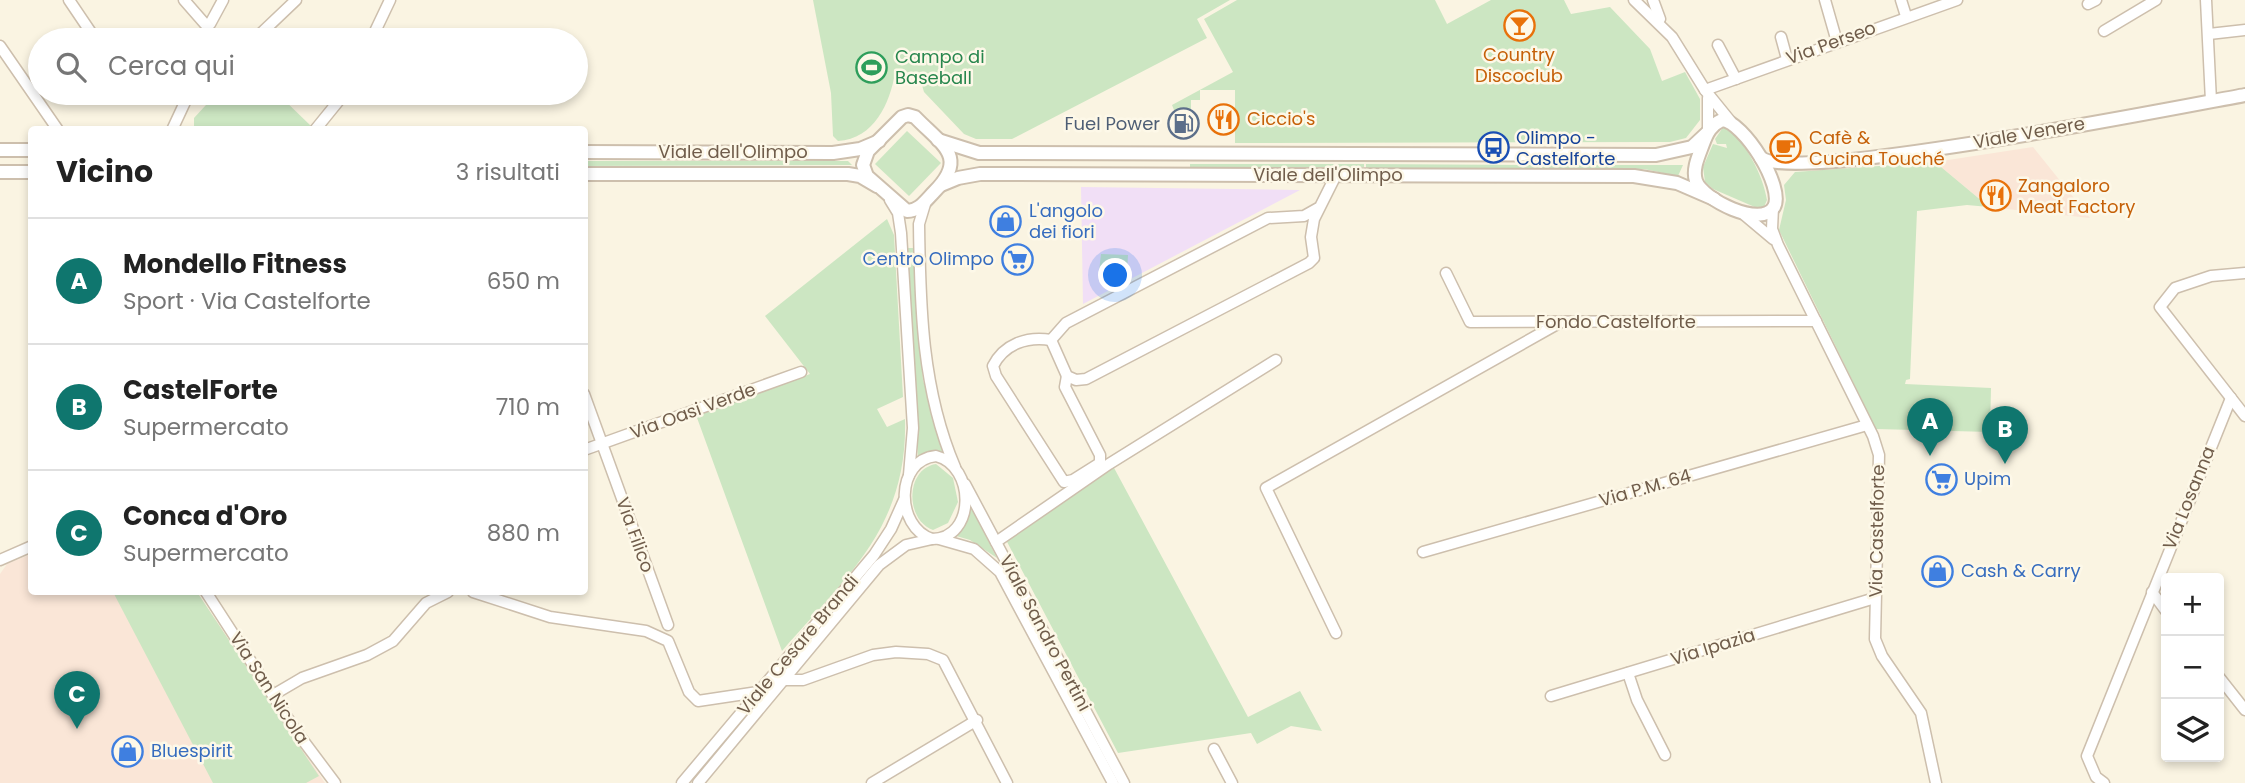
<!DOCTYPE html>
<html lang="it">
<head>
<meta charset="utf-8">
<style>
	:root { --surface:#fff; --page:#f2f2f2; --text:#222; --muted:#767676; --line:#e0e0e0; --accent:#0f766e }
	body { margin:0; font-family:Poppins,sans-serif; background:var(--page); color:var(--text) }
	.controls { position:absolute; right:21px; bottom:21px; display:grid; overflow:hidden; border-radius:7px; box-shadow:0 4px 10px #0003 }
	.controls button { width:63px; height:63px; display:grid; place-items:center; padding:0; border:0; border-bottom:2px solid var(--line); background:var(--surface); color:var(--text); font:35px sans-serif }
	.you { position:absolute; left:1116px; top:276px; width:24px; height:24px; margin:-18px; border:5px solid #fff; border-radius:50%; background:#1a73e8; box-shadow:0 0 0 10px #1a73e833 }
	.badge { display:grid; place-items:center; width:46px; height:46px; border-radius:50%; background:var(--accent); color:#fff; font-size:23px; font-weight:700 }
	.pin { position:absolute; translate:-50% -58px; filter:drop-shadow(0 2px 4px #0008) }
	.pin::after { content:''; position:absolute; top:37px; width:24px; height:21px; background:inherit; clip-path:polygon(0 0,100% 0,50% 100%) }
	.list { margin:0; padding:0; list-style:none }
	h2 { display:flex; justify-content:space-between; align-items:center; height:91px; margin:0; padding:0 28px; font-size:30px }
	h2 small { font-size:23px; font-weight:400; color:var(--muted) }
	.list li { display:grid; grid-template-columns:46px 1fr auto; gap:21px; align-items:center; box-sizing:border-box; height:126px; padding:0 28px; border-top:2px solid var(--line) }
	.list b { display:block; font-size:26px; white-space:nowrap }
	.list p { margin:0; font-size:23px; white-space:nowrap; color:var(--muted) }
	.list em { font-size:23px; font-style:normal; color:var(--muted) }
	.icon { flex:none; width:38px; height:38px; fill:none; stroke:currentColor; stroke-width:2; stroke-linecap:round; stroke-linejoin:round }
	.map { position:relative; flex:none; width:2245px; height:783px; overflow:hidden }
	.search { position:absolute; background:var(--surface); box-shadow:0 4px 10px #0003; left:28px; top:28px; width:560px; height:77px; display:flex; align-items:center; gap:18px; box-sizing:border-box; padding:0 24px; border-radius:38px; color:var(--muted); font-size:26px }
	.panel { position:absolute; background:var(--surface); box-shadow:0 4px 10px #0003; left:28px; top:126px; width:560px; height:469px; border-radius:7px }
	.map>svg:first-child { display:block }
</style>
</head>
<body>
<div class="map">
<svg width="2245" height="783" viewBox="0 0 2245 783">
	<rect width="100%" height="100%" fill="#faf4e2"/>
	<g fill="#fae6d7">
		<polygon points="2033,147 2090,218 1989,207 1935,162"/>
		<polygon points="31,554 32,592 197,592 325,783 0,783 0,574 7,564"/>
	</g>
	<polygon fill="#f1dff6" points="1081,187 1300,190 1083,304"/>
	<g fill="#cce6c2">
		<path d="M813,0h417l-33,19 10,19 -195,101h-36l-12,-5 -40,-42 -6,-20 -23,1c-5,30 -21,66 -57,68l-5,-5 -2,-43z"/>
		<polygon points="1237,0 1435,0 1447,24 1491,0 1564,0 1571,14 1610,7 1650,49 1662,81 1685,72 1700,99 1700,120 1686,138 1670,142 1235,143 1235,90 1200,90 1200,100 1191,100 1191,110 1174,110 1172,105 1233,72 1204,19"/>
		<polygon points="217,93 277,93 312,127 194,129 194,118"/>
		<path d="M1724,126c21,14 39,49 43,74l-3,7 -7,1 -44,-19 -8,-7 -2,-15 10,-23 14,4 -1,-4h-9l-2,-5z"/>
		<polygon points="907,131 941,163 909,196 875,164"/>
		<polygon points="585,161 848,161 852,165 585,166"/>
		<polygon points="1935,162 1989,207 1967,205 1917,211 1910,379 1906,380 1905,384 1991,388 1990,432 1876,429 1779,230 1786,200 1784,185 1795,172"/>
		<rect x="1190" y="164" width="174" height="3"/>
		<polygon points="1366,164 1540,165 1540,168 1366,168"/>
		<polygon points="1542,165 1683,165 1678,176 1644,169 1542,168"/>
		<path d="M887,219l7,16 9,162 -26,12 10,18 18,-8c3,108 -58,157 -123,232l-86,-236 114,-41 -45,-58z"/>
		<polygon points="908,248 913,248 923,380 945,453 918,459"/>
		<polygon points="1101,254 1128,255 1127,273 1099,272"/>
		<path d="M936,464l17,14 5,24 -10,21 -15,7c-28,-10 -28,-61 3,-66z"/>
		<polygon points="1113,466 1248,717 1300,691 1322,731 1291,726 1257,744 1251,733 1118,753 1005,538"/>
		<polygon points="968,505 970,505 997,558 970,540 953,535"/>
		<polygon points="113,592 197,592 319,776 306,783 213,783"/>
	</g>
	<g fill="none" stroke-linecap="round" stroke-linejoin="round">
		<defs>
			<g id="minor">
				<polyline points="69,0 96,40"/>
				<polyline points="184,0 205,24 210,24 223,0"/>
				<polyline points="1634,0 1672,37 1705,90 1731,122"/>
				<polyline points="1653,0 1660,19"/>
				<polyline points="1825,0 1837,42"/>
				<polyline points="1901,0 1906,16"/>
				<polyline points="2206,0 2211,101"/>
				<polyline points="2088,4 2096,0"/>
				<polyline points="2104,31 2156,0"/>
				<polyline points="2209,34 2245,30"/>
				<polyline points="1781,37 1787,59"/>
				<polyline points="254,40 296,0"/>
				<polyline points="371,40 390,0"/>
				<polyline points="1718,45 1736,79"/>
				<polyline points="0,46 58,130"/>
				<polyline points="1705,90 1957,0"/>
				<polyline points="1708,98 1708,131"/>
				<polyline points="172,130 186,100 195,93"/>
				<polyline points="315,130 345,93"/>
				<polyline points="890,200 898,213 901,233 913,428 909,475"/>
				<path d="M925,204l-6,20c1,83 3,166 36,243"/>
				<polyline points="1320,207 1304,216 1268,218 1066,323 1051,340 1067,376 1076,380 1086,379 1309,263 1314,258 1311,237 1314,219 1336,175"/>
				<polyline points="1773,207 1772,229 1778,245 1873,436 1879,455 1875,639 1882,656 1921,713 1936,783"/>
				<polyline points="1742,213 1773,239"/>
				<polyline points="1446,273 1470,322 1816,321"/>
				<polyline points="2245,273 2211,276 2175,288 2160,307 2245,416"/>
				<path d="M1051,340c-24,-4 -47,4 -58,26l3,10 68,106 9,-2 27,-17v-8l-35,-68 2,-11"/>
				<polyline points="584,394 668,625"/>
				<polyline points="584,450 801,372"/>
				<path d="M936,456c40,10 40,83 -4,83 -37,-12 -37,-79 4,-83z"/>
				<polyline points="965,484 1124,783"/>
				<polyline points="939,539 974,549 1000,572 1113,783"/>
				<polyline points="996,542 1109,464 1276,360"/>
				<polyline points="1423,552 1867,425"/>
				<polyline points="0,560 32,546"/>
				<polyline points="206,592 296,731 335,783"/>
				<polyline points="473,592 550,617 646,631 668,641 689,692 698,701 758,692 782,680 803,680 873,655 896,652 928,654 943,660 1007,783"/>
				<polyline points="2152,592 2166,611"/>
				<polyline points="1336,633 1266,488 1561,322"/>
				<polyline points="1628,673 1637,700 1665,755"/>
				<polyline points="2219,677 2245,710"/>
				<polyline points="273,695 302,678 367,655 393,641 426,603 448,592"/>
				<polyline points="1551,696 1875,598"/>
				<polyline points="1214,749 1232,783"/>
				<polyline points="682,783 874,555 891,529 904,500"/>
				<polyline points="698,783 879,565 906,545 932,539"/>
				<polyline points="872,783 977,720"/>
				<polyline points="2104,783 2096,777 2087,756 2231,398"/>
			</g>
			<g id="tertiary">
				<path d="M908,115l7,2c27,28 54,40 19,75 -8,8 -15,19 -27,19l-40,-35 -4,-11 5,-14 34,-34z"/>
				<path d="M1722,120c21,1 63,67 52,87 -13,22 -72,-8 -78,-26 -4,-12 3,-26 7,-37 4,-11 8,-19 19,-24z"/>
				<polyline points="938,140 979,153 1656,155 1692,147 1707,133"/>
				<polyline points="0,150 32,150"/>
				<polyline points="584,152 833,153 860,149 879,141"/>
				<path d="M1761,158c36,25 418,-51 484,-63"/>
				<polyline points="0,172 32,172"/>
				<polyline points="584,174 848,174 860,176 877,186"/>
				<polyline points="941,185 958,178 980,174 1634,176 1677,183 1714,199"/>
			</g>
		</defs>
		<use href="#minor" stroke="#cdbfad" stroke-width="13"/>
		<use href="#tertiary" stroke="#cdbfad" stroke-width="16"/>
		<use href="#minor" stroke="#fff" stroke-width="10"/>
		<use href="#tertiary" stroke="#fff" stroke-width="12"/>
	</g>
	<defs>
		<symbol id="bar-ring" viewBox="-11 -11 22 22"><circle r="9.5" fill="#fdf8e8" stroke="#e8710a" stroke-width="1.5"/><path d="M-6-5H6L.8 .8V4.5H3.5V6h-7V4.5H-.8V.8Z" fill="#e8710a"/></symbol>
		<symbol id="stadium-ring" viewBox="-11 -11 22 22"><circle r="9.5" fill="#fdf8e8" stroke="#2e9e5b" stroke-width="1.5"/><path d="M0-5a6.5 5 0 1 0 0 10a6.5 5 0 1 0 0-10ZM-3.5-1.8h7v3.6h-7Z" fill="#2e9e5b"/></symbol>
		<symbol id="restaurant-ring" viewBox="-11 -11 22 22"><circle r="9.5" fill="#fdf8e8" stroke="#e8710a" stroke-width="1.5"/><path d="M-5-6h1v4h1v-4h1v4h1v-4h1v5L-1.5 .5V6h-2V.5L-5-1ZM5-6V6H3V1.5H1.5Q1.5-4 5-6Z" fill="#e8710a"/></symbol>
		<symbol id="fuel-ring" viewBox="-11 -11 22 22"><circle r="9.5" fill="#fdf8e8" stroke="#5c6f8a" stroke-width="1.5"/><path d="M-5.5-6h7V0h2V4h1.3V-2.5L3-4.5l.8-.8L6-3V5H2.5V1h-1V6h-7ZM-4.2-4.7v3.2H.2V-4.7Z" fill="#5c6f8a"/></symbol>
		<symbol id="bus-ring" viewBox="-11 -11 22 22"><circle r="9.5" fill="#fdf8e8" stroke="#1a4fb4" stroke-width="1.5"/><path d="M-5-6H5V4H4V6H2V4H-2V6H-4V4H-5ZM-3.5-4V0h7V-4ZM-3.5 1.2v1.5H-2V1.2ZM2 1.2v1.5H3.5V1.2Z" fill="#1a4fb4"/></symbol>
		<symbol id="cafe-ring" viewBox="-11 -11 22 22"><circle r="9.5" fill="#fdf8e8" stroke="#e8710a" stroke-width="1.5"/><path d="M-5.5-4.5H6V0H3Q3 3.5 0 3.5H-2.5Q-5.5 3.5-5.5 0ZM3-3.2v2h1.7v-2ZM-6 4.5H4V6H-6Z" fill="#e8710a"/></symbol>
		<symbol id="shop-ring" viewBox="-11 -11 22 22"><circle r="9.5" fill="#fdf8e8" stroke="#3f7fe0" stroke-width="1.5"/><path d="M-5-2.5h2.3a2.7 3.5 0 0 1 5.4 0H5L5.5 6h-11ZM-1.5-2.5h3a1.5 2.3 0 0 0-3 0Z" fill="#3f7fe0"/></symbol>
		<symbol id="supermarket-ring" viewBox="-11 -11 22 22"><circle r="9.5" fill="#fdf8e8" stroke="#3f7fe0" stroke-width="1.5"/><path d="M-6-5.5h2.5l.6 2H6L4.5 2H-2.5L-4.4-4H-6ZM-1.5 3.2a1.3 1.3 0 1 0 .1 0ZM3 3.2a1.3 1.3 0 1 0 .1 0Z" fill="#3f7fe0"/></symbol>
	</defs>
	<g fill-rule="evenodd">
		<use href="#bar-ring" x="1502" y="8" width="35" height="35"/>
		<use href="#stadium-ring" x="854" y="50" width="35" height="35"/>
		<use href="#restaurant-ring" x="1206" y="102" width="35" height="35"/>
		<use href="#fuel-ring" x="1166" y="106" width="35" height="35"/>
		<use href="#bus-ring" x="1476" y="130" width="35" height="35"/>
		<use href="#cafe-ring" x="1768" y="130" width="35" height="35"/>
		<use href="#restaurant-ring" x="1978" y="178" width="35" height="35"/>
		<use href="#shop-ring" x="988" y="204" width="35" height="35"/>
		<use href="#supermarket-ring" x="1000" y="242" width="35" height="35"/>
		<use href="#supermarket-ring" x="1924" y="462" width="35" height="35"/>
		<use href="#shop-ring" x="1920" y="554" width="35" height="35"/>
		<use href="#shop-ring" x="110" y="734" width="35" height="35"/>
	</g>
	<g text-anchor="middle" stroke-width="5" stroke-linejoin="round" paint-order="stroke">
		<g font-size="18" fill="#705d4b" stroke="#fdf8e8">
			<text transform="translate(1831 43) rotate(-20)" y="6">Via Perseo</text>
			<text transform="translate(2029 133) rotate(-10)" y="6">Viale Venere</text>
			<text x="733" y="158">Viale dell'Olimpo</text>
			<text x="1328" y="181">Viale dell'Olimpo</text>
			<text x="1616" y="328">Fondo Castelforte</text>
			<text transform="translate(693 411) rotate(-20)" y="6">Via Oasi Verde</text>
			<text transform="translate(1645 488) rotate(-16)" y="6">Via P.M. 64</text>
			<text transform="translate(2189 498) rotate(-68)" y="6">Via Losanna</text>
			<text transform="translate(1877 531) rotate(-89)" y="6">Via Castelforte</text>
			<text transform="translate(635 535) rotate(70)" y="6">Via Filico</text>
			<text transform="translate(1045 633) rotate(62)" y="6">Viale Sandro Pertini</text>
			<text transform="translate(798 645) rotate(-50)" y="6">Viale Cesare Brandi</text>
			<text transform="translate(1713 647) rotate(-17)" y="6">Via Ipazia</text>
			<text transform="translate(269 688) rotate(57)" y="6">Via San Nicola</text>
		</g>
		<g font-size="18" fill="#c56008" stroke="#fdf8e8" text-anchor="start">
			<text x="1519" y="61" text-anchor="middle">Country<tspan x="1519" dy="21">Discoclub</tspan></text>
			<text x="1247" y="125">Ciccio's</text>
			<text x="1809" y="144">Cafè &amp;<tspan x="1809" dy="21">Cucina Touché</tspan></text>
			<text x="2018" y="192">Zangaloro<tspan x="2018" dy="21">Meat Factory</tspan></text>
		</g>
		<g font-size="18" fill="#27864d" stroke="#fdf8e8" text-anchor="start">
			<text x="895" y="63">Campo di<tspan x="895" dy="21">Baseball</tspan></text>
		</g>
		<g font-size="18" fill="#4e5e75" stroke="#fdf8e8" text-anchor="end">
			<text x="1160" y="130">Fuel Power</text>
		</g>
		<g font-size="18" fill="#164399" stroke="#fdf8e8" text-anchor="start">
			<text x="1516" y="144">Olimpo -<tspan x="1516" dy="21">Castelforte</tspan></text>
		</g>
		<g font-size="18" fill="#366cbe" stroke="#fdf8e8" text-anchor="start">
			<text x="1029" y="217">L'angolo<tspan x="1029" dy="21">dei fiori</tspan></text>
			<text x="994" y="265" text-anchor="end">Centro Olimpo</text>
			<text x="1964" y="485">Upim</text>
			<text x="1961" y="577">Cash &amp; Carry</text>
			<text x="151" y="757">Bluespirit</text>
		</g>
	</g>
</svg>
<div class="controls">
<button>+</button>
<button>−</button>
<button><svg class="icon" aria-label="layers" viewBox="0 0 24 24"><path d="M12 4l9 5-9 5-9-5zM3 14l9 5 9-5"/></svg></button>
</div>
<div class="you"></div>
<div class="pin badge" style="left:1930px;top:456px">A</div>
<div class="pin badge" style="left:2005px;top:464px">B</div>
<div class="pin badge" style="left:77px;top:729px">C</div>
<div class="search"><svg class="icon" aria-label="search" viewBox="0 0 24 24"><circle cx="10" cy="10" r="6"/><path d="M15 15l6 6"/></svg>Cerca qui</div>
<section class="panel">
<h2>Vicino<small>3 risultati</small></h2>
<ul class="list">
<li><span class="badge">A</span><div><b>Mondello Fitness</b><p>Sport · Via Castelforte</p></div><em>650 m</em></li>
<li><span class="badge">B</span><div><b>CastelForte</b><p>Supermercato</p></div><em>710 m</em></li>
<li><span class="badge">C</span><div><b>Conca d'Oro</b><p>Supermercato</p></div><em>880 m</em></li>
</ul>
</section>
</div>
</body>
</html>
